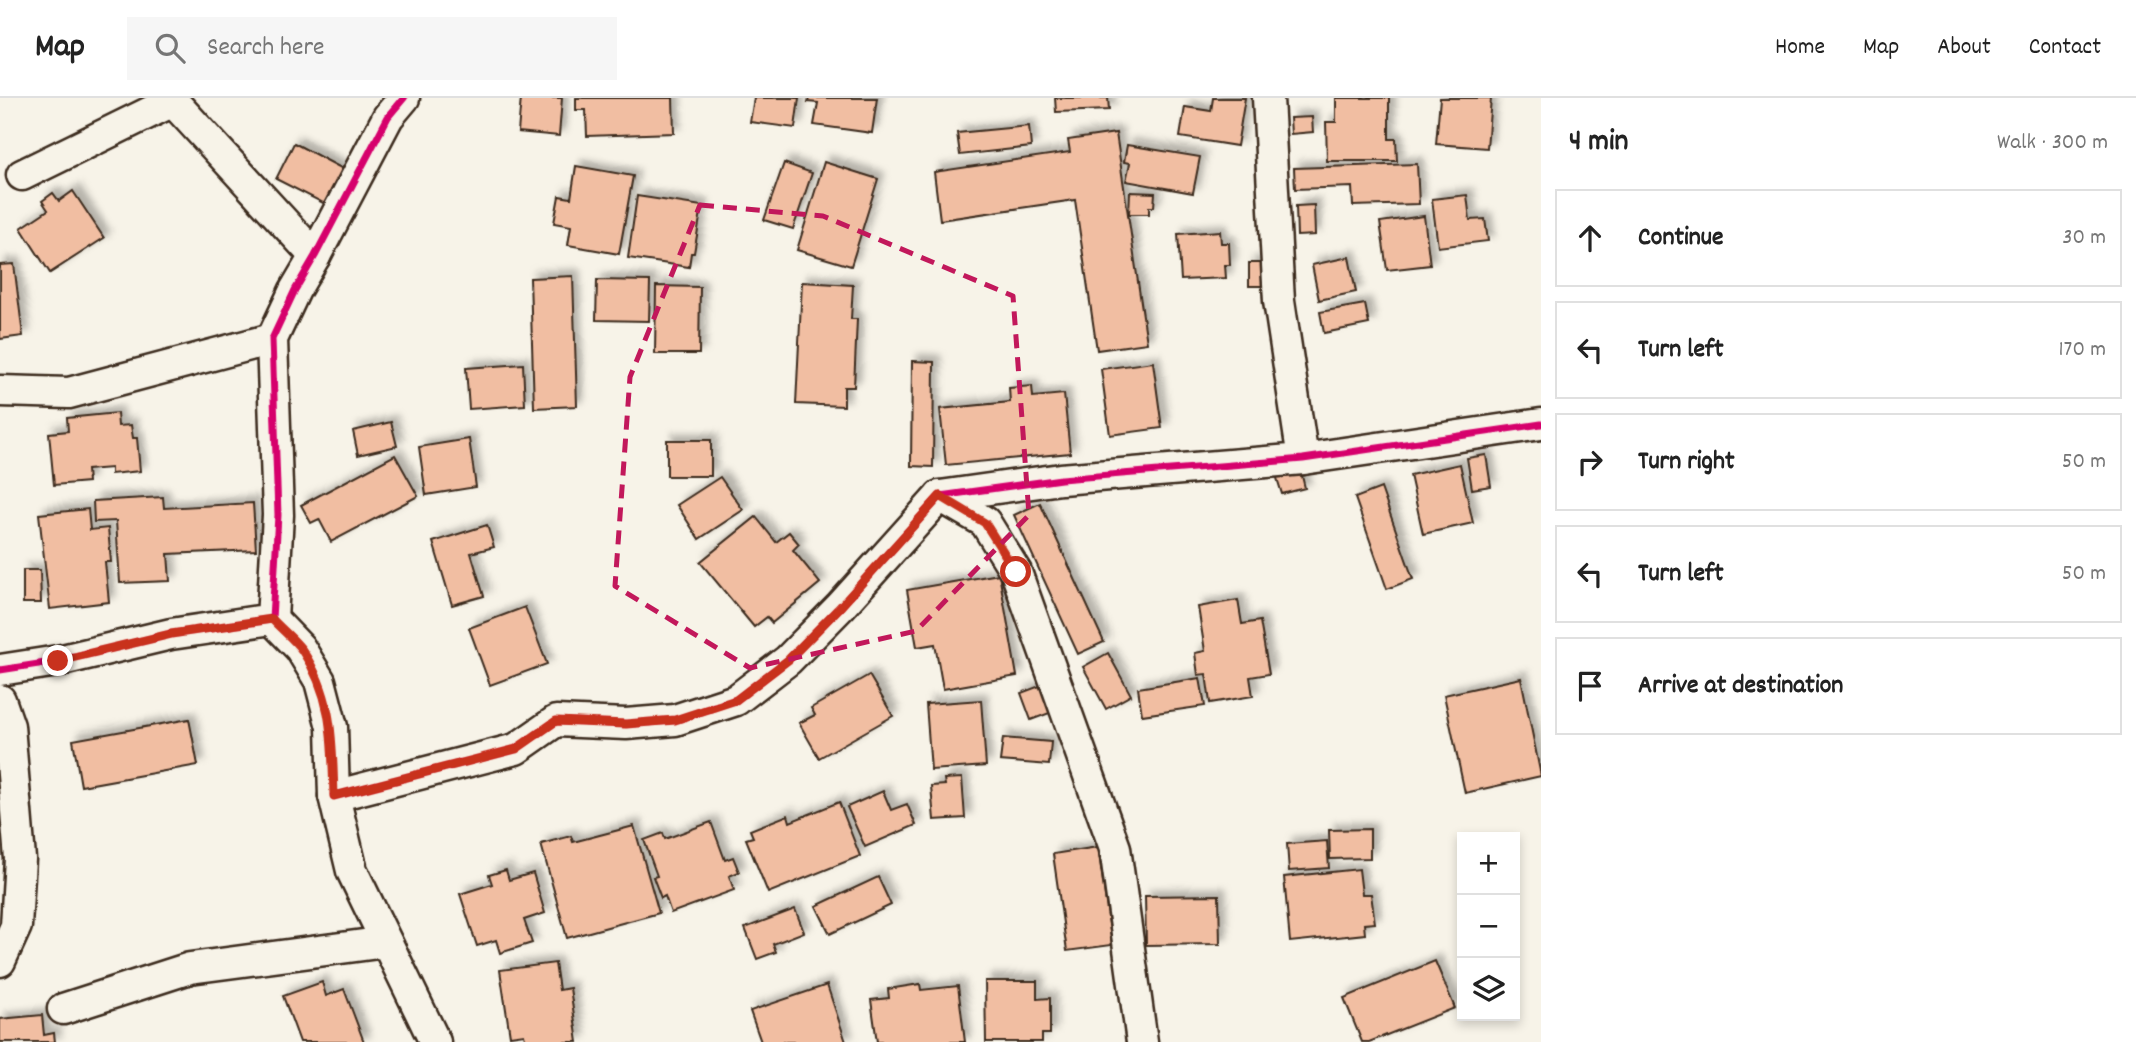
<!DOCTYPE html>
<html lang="en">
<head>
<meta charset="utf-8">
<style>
	:root { --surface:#fff; --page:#f6f6f6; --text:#222; --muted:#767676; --line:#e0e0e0 }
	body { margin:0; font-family:Dekko,sans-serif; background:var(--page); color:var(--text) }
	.controls { position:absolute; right:21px; bottom:21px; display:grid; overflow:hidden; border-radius:0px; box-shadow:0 4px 10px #0003 }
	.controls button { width:63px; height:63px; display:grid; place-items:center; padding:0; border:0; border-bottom:2px solid var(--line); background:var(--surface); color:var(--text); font:35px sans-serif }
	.stop { position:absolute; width:21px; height:21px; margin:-16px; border:5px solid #c8321e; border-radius:50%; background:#fff }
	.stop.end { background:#c8321e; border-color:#fff; box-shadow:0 2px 7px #0008 }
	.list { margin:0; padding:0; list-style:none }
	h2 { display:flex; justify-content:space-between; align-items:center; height:91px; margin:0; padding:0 28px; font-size:30px }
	h2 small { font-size:23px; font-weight:400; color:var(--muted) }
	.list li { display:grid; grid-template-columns:46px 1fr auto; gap:21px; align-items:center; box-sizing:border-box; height:98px; margin:0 14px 14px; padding:0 14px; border:2px solid var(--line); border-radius:0px }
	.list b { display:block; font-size:26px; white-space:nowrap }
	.list em { font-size:23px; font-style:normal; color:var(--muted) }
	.icon { flex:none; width:38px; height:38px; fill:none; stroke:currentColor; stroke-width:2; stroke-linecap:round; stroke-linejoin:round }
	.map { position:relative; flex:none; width:1541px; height:944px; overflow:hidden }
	header { display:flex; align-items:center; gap:42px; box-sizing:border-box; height:98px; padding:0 35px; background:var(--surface); border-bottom:2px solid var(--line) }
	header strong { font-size:33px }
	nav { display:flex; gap:38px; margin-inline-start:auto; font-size:24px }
	.search { width:490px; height:63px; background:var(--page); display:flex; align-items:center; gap:18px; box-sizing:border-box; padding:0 24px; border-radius:0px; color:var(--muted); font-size:26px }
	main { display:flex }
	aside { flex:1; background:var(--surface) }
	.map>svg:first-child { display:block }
</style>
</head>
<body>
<header>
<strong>Map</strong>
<div class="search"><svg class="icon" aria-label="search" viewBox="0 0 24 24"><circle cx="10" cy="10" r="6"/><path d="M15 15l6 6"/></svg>Search here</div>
<nav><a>Home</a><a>Map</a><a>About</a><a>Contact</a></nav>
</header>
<main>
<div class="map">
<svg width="1541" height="944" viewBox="0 0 1541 944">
	<defs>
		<filter id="shadow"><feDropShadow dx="6" dy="-6" stdDeviation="3.5" flood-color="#0004"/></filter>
	</defs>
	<rect width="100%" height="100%" fill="#f7f3e8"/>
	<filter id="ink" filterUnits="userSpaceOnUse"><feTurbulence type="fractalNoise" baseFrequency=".0143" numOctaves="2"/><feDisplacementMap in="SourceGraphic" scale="14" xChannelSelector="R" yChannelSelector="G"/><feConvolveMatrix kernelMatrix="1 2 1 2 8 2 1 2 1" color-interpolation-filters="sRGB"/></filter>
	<g filter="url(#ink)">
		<g fill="#f1bea2" stroke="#3b2a1e" stroke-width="2" filter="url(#shadow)">
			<polygon points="521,0 562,0 559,38 518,34"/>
			<polygon points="576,0 673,0 674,35 587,38 586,12 576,12"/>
			<polygon points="754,0 799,0 795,30 750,24"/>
			<polygon points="809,0 877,0 872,35 814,27 818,5 808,4"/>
			<polygon points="1055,0 1108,0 1109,12 1056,14"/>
			<polygon points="1213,0 1245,0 1237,48 1180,39 1185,9 1211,13"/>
			<polygon points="1336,0 1389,0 1389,41 1396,41 1397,63 1327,63 1326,24 1336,24"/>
			<polygon points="1440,0 1491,0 1487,50 1436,46"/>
			<polygon points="1312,19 1313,34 1291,36 1290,20"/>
			<polygon points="1029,28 1031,49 960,57 957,35"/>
			<polygon points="1116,35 1147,245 1097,252 1075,102 940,122 934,74 1070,54 1068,42"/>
			<polygon points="294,45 345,72 327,107 276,81"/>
			<polygon points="1127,47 1200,59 1193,95 1126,83 1130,65 1124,64"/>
			<polygon points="824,64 878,81 851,168 797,152"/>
			<polygon points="784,65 812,75 793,131 764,122"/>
			<polygon points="1417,66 1419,106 1353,108 1352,89 1295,91 1294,70"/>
			<polygon points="576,68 633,78 619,156 568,147 571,128 554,125 559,98 571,100"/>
			<polygon points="73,93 104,140 50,175 21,130 48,112 42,103 53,95 59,103"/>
			<polygon points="1130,94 1155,95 1154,109 1149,109 1149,116 1129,116"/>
			<polygon points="1467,97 1470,122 1485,121 1488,143 1438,149 1432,101"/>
			<polygon points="637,98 702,108 694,155 691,155 689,169 628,160"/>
			<polygon points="1314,107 1315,137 1297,138 1296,108"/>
			<polygon points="1424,118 1430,167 1387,172 1380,124"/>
			<polygon points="1220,133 1221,145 1229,145 1230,167 1225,167 1226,180 1181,182 1178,136"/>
			<polygon points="1349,159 1356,194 1319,202 1312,167"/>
			<polygon points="1249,165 1267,165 1268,188 1249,188"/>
			<polygon points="14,166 23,238 0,241 0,167"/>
			<polygon points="573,178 577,308 534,310 530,180"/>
			<polygon points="597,182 650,183 649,223 596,222"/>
			<polygon points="802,184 853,187 851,221 857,221 854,289 844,289 844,308 796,306"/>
			<polygon points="656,188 700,189 699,256 655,256"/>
			<polygon points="1365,206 1369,226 1324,235 1320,214"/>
			<polygon points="912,263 934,264 933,369 911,368"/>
			<polygon points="1153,264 1162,330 1110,337 1101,271"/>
			<polygon points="523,266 525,307 469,311 466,270"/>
			<polygon points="1032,288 1033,299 1064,296 1070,355 946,367 940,311 1010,304 1009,290"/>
			<polygon points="117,315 118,328 131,327 133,340 137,340 140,373 111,376 111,370 87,372 88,384 54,387 49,335 68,333 67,320"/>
			<polygon points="391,324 397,348 358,357 353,333"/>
			<polygon points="469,341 476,389 426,397 419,349"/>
			<rect x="667" y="342" width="44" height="36"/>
			<polygon points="395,357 418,398 331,444 319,421 311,425 301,407"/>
			<polygon points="1486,357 1491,388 1472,391 1467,360"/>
			<polygon points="1460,366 1473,425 1423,436 1410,377"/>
			<polygon points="1300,370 1305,390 1282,396 1276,377"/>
			<polygon points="720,379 743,412 699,441 677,407"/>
			<polygon points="1381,390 1413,481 1387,491 1355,400"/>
			<polygon points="163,399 164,410 253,405 256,452 168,456 170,483 120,485 116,423 94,424 93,403"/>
			<polygon points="1040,405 1104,544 1078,556 1014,417"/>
			<polygon points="88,411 90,432 108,430 111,464 105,464 109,504 50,511 39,416"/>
			<polygon points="756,419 776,444 789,434 799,446 793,452 820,485 772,525 767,519 754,529 700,464"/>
			<polygon points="487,427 494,449 471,455 484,498 452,507 433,444"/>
			<polygon points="23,472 40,472 41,505 23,505"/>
			<polygon points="999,476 1017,578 943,591 935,546 917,549 907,492"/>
			<polygon points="1238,502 1242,526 1260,523 1269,576 1250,579 1253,598 1210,605 1206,576 1198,577 1195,555 1205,553 1198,509"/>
			<polygon points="525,509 547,566 490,587 469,530"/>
			<polygon points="1108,555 1131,597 1106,611 1083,569"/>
			<polygon points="869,577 893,618 819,660 799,625 815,617 811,610"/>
			<polygon points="1200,580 1205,608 1142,617 1138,590"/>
			<polygon points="1521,580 1541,678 1465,695 1444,597"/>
			<polygon points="1045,586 1055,613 1031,622 1021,595"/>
			<polygon points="981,602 986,668 931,672 926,606"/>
			<polygon points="189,621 198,667 81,688 73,642"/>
			<polygon points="1003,640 1051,644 1049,667 1000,663"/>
			<polygon points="962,680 965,720 934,722 931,688 945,687 944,681"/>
			<polygon points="883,693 891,712 907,706 916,727 865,749 847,709"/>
			<polygon points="839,704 860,758 768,795 746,741 753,739 750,732 788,717 790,724"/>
			<polygon points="711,724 725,762 733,759 739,774 729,778 734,792 671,815 665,798 661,800 653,779 657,778 644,742 663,735 665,741"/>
			<polygon points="634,728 659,815 567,840 541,746 571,738 573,744"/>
			<polygon points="1370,731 1370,760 1330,761 1329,732"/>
			<polygon points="1327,743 1329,770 1289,773 1287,746"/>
			<polygon points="1098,749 1112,847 1067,853 1053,756"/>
			<polygon points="1359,771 1362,796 1371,796 1375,825 1364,826 1365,836 1290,844 1284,779"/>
			<polygon points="506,772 509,782 533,775 545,815 524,822 532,845 500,855 496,842 477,848 460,796 492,786 489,777"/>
			<polygon points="878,779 891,807 830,836 816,808"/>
			<polygon points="1219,797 1220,846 1146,847 1145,798"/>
			<polygon points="795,811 804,834 773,846 776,854 757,861 745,830"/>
			<polygon points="1435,863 1455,910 1369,944 1362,944 1344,900"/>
			<polygon points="555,865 559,892 570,890 578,944 526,944 524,936 510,938 500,872"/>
			<polygon points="985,883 1037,883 1037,901 1050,900 1050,936 1042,936 1042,944 986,944"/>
			<polygon points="322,884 326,898 344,891 364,944 300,944 283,898"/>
			<polygon points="920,886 921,892 958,888 965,944 877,944 871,902 889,900 888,891"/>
			<polygon points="827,887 846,944 761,944 750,913"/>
			<polygon points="42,917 44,937 54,935 55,944 0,944 0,921"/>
		</g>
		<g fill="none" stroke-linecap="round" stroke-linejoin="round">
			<defs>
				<g id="minor">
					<polyline points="170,0 315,158"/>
					<polyline points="1268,0 1279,203 1303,361"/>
					<polyline points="22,77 173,3"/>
					<polyline points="0,293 69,295 272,241"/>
					<polyline points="940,398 985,424 1016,474 1115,750 1142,944"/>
					<polyline points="272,521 300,550 320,583 332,629 334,698 352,773 435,944"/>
					<polyline points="0,572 58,563 171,536 272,521 278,417 272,241 295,192 315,158 388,19 404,0"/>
					<polyline points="0,602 9,628 20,761 16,828 0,863"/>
					<polyline points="334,698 516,651 556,623 626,626 675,622 736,602 788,562 841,508 940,398 1061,381 1303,361 1541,326"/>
					<polyline points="63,911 190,870 386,844"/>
				</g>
			</defs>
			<use href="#minor" stroke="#3b2a1e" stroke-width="35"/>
			<use href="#minor" stroke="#f7f3e8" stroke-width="30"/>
			<defs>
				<g id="cycleway">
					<polyline points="0,572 58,563 171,536 272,521 278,417 272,241 295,192 315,158 388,19 404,0"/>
					<polyline points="334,698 516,651 556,623 626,626 675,622 736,602 788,562 841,508 940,398 1061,381 1303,361 1541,326"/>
				</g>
			</defs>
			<use href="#cycleway" stroke="#f7f3e8" stroke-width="11"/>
			<use href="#cycleway" stroke="#d6006c" stroke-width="7"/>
		</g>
	</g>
	<g fill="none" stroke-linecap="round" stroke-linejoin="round" filter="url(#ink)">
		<path stroke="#c8321e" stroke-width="9" d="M58,563l113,-27 101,-15c9,10 22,20 30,31 32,48 30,91 32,146l182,-47 40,-28 70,3 49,-4 61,-20 52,-40 53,-54 99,-110 45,27 31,49"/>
	</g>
	<path fill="none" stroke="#c2185b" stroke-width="5" stroke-dasharray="14 9" stroke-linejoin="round" d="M700,107l123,11 190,80 16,219 -113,116 -166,37 -135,-82 15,-209z"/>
</svg>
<div class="controls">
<button>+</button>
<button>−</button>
<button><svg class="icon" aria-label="layers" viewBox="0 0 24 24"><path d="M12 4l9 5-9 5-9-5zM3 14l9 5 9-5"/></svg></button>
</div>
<div class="stop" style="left:1016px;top:474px"></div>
<div class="stop end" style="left:58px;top:563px"></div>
</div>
<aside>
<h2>4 min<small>Walk · 300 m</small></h2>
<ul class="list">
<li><svg class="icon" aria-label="ahead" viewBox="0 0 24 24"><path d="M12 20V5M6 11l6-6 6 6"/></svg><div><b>Continue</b></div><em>30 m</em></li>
<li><svg class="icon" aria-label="left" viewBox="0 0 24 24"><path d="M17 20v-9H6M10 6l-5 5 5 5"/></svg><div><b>Turn left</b></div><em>170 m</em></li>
<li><svg class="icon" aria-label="right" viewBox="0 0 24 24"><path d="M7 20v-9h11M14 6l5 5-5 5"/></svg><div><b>Turn right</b></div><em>50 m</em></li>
<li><svg class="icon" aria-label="left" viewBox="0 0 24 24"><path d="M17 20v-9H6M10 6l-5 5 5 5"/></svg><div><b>Turn left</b></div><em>50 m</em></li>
<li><svg class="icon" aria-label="arrive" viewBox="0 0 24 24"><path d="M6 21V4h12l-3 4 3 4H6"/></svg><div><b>Arrive at destination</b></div></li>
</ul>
</aside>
</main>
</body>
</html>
